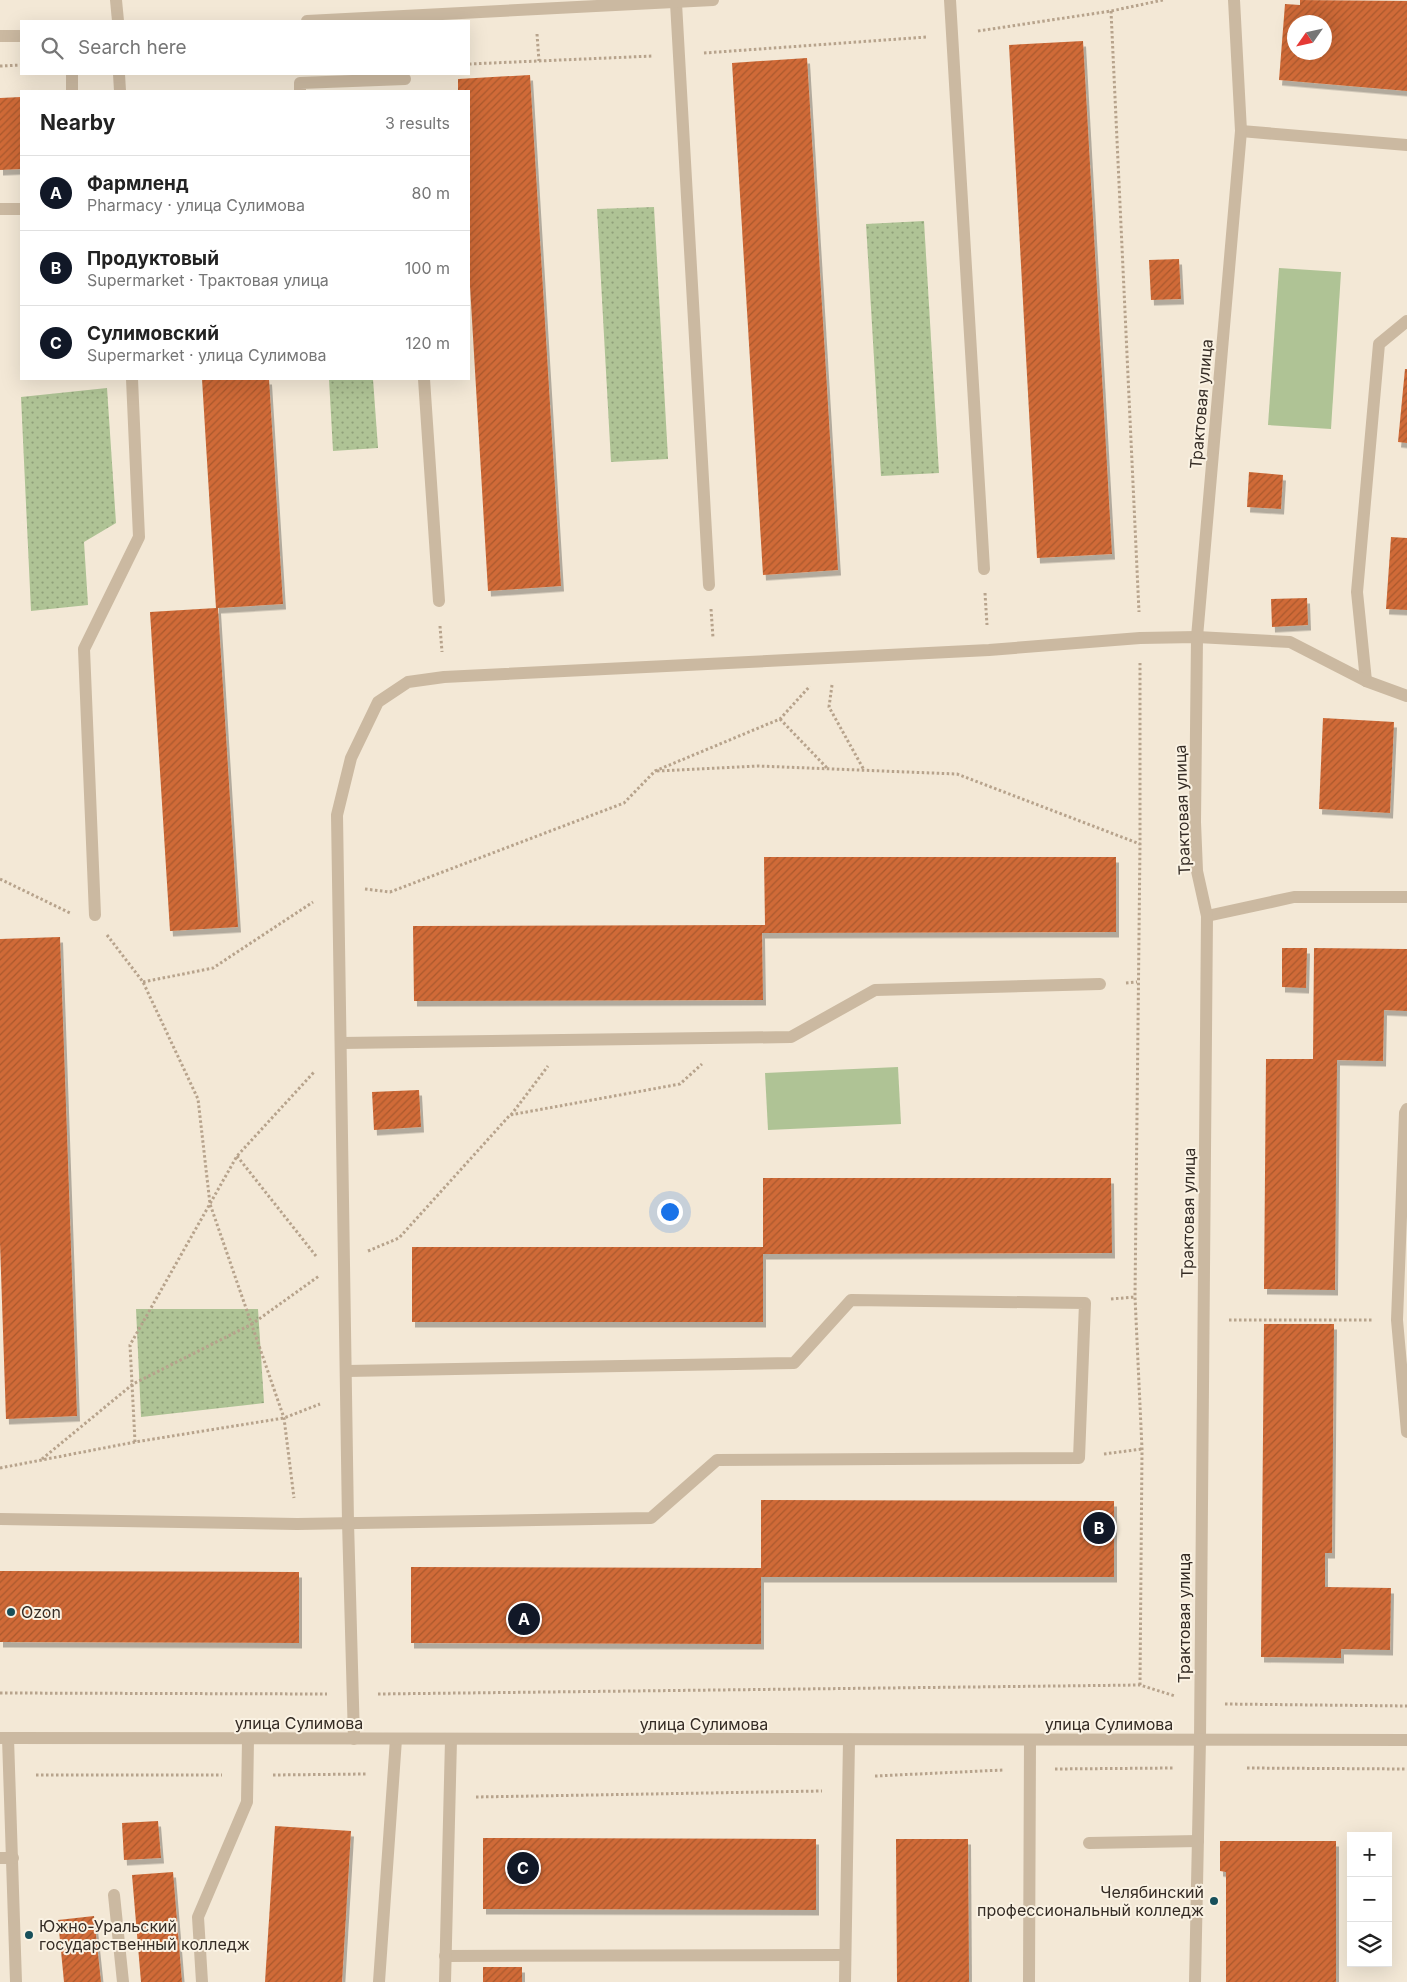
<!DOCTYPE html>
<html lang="en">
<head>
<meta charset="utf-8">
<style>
	:root { --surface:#fff; --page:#f2f2f2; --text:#222; --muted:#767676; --line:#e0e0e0; --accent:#111827 }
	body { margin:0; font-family:Inter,sans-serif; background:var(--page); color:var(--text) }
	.controls { position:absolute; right:15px; bottom:15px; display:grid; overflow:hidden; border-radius:0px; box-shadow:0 5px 20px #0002 }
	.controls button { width:45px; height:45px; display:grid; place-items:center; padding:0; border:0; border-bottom:1px solid var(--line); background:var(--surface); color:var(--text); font:25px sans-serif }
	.compass { position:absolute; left:1287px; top:15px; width:45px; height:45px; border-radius:50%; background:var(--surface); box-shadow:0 5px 20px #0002; rotate:236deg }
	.you { position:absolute; left:669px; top:1211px; width:18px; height:18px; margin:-12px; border:4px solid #fff; border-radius:50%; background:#1a73e8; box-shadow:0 0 0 8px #1a73e833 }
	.badge { display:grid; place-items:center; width:32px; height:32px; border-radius:50%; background:var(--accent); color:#fff; font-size:16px; font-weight:700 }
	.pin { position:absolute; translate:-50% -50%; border:2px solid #fff; box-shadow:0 1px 5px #0006 }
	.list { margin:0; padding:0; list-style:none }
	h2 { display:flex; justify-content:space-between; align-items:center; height:65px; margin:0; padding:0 20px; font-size:21px }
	h2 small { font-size:16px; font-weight:400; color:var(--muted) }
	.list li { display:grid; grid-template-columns:32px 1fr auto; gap:15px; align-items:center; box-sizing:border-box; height:75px; padding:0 20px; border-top:1px solid var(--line) }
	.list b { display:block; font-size:19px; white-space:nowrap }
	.list p { margin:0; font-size:16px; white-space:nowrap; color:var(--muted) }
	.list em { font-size:16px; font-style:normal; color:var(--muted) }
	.icon { flex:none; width:28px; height:28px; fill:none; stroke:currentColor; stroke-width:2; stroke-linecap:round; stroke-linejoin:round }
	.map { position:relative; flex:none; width:1407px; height:1982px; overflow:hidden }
	.search { position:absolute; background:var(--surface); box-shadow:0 5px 20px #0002; left:20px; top:20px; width:450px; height:55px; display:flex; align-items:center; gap:12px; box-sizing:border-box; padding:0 18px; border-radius:0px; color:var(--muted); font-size:19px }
	.panel { position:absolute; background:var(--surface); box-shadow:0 5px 20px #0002; left:20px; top:90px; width:450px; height:290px; border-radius:0px }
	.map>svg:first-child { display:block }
</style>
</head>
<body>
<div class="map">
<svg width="1407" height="1982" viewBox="0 0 1407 1982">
	<defs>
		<pattern id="park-dots" width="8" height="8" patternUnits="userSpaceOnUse" patternTransform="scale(1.25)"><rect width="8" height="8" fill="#afc395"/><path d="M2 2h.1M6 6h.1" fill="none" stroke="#8f9f79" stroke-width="1.8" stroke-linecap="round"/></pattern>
		<pattern id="building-hatch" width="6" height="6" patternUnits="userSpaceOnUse" patternTransform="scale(1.25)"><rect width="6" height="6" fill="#d06b37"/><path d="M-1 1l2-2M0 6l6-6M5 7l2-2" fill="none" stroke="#aa582e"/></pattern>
		<filter id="shadow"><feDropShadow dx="3" dy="5.5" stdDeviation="0" flood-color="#0004"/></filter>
	</defs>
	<rect width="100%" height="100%" fill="#f3e8d6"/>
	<g fill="#afc395">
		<polygon points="1279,268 1341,272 1331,429 1268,425"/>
		<polygon points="898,1067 901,1124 768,1130 765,1073"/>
	</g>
	<g fill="url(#park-dots)">
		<polygon points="654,207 668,459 611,462 597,209"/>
		<polygon points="924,221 939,473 881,476 866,224"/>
		<polygon points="329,379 373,379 378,448 333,451"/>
		<polygon points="107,388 116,523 84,542 88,605 31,611 21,397"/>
		<polygon points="136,1309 258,1309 264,1403 141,1417"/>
	</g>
	<g fill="url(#building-hatch)" fill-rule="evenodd" filter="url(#shadow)">
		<path d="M1300,0l107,1v90l-128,-11 6,-76 15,1zM1294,22h30v30h-30z"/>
		<polygon points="1083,41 1112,554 1037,558 1009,45"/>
		<polygon points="807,58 838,570 763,575 732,63"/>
		<polygon points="530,75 561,586 488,591 469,269 469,91 458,91 458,79"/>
		<polygon points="21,97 21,169 0,170 0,98"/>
		<polygon points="1179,259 1181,299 1151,300 1149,260"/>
		<polygon points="1405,369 1407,369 1407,443 1398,442"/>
		<polygon points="202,379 269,379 283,604 218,608 238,927 170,931 150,612 216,608"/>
		<polygon points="1249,472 1283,475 1281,509 1247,507"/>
		<polygon points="1391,537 1407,538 1407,610 1386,609"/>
		<polygon points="1307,598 1308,625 1272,627 1271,599"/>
		<polygon points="1323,718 1394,722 1390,813 1319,809"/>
		<polygon points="764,857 1116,857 1116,932 762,933 763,1000 414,1001 413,926 765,925"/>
		<polygon points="60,937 77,1416 6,1419 0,1243 0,939"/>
		<polygon points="1282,948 1307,948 1306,988 1282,987"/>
		<polygon points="1314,948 1407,949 1407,1011 1384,1010 1383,1061 1337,1060 1335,1290 1264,1289 1266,1059 1313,1059"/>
		<polygon points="419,1090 421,1127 374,1130 372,1092"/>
		<polygon points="763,1178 1111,1178 1112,1253 763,1254 763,1322 412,1322 412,1247 763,1247"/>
		<polygon points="1264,1324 1334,1324 1332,1553 1325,1553 1325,1587 1391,1588 1390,1650 1341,1649 1341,1658 1261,1657"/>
		<polygon points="761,1500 1114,1501 1114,1577 761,1577 761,1644 411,1643 411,1567 761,1568"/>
		<polygon points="0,1571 299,1572 299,1643 0,1642"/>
		<polygon points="158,1821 161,1858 124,1860 122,1823"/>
		<polygon points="275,1826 351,1831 342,1982 265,1982"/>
		<polygon points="483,1838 816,1839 816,1910 483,1909"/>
		<polygon points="896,1839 968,1839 969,1982 897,1982"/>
		<polygon points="1220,1841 1336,1841 1336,1982 1226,1982 1226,1872 1220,1871"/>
		<polygon points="173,1872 182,1982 141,1982 132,1875"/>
		<polygon points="94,1916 101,1982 64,1982 58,1920"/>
		<rect x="483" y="1967" width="39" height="15"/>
	</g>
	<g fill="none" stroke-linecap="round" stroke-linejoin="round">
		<g stroke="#b7a38c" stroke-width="3" stroke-dasharray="2.5 2.5" stroke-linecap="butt">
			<polyline points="1111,11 1139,612"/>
			<polyline points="978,31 1111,11 1163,0"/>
			<polyline points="537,34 539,61"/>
			<polyline points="704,53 927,37"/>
			<polyline points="469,64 653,56"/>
			<polyline points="0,66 21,65"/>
			<polyline points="985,593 987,625"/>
			<polyline points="711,609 713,638"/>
			<polyline points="440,626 442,652"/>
			<polyline points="832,685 829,707 864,770"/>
			<polyline points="780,719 828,769"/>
			<polyline points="657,771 758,766 957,774 1140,844"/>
			<polyline points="0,879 70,913"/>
			<polyline points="365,889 390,892 624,803 655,771 780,719 810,686"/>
			<polyline points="107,935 143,982 198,1099 210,1204 284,1418 294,1498"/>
			<polyline points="143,982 213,968 313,902"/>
			<polyline points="1126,983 1137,982"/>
			<polyline points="511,1115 548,1066"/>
			<polyline points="237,1156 316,1256"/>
			<polyline points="368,1251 399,1238 510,1115 680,1084 702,1064"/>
			<polyline points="1111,1299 1135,1297"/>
			<polyline points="1229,1320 1372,1320"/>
			<polyline points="135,1442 130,1345 237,1156 315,1071"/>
			<polyline points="1104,1454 1142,1449"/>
			<polyline points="42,1459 133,1384 252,1324 319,1276"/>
			<polyline points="0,1468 135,1442 284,1418 320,1404"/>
			<polyline points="1140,1685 1142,1449 1135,1297 1140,844 1140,663"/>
			<polyline points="0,1693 327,1694"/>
			<polyline points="378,1694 1140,1685 1175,1696"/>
			<polyline points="1225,1704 1407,1706"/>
			<polyline points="1247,1768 1407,1769"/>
			<polyline points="1055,1769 1173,1768"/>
			<polyline points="36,1775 222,1775"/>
			<polyline points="273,1775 367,1774"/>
			<polyline points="875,1776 1003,1770"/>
			<polyline points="476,1797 822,1791"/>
		</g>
		<g stroke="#cbb9a1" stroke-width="12">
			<polyline points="116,0 118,21"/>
			<polyline points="950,0 984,569"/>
			<polyline points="676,3 709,585"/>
			<polyline points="72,74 72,91"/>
			<polyline points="119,74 120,91"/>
			<polyline points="300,91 300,83 405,79"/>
			<polyline points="1241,131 1407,145"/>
			<polyline points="0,209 21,209"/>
			<polyline points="424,379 439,601"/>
			<polyline points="1366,681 1357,592 1379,344 1407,321"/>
			<polyline points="95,915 84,649 139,537 132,379"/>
			<polyline points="341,1043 791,1037 875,990 1100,984"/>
			<polyline points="1407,1109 1405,1113 1397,1320 1407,1432"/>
			<polyline points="0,1519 297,1524 651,1518 717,1460 1079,1458 1085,1303 851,1300 794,1363 347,1371"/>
			<polyline points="8,1738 16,1982"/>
			<polyline points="354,1739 348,1522 337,815 351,758 378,702 408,682 444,677 989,650 1140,638 1197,637 1290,642 1366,681 1407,696"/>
			<polyline points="1089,1843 1198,1841"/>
			<polyline points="0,1858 13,1858"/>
			<polyline points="114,1895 123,1982"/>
			<polyline points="445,1956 845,1955"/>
			<polyline points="202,1982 198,1917 247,1802 248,1739"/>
			<polyline points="379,1982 396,1739"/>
			<polyline points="445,1982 451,1740"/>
			<polyline points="845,1982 849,1740"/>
			<polyline points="1029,1982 1030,1740"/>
			<polyline points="1195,1982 1200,1740"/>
		</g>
		<g stroke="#cbb9a1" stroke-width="12">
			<polyline points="1207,916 1294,897 1407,897"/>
			<polyline points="1200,1740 1207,916 1197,871 1195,822 1197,637 1241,131 1234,0"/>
		</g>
		<g stroke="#cbb9a1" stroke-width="12">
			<polyline points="307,21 713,0"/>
			<polyline points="0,36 21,36"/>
			<polyline points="0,1738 1407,1740"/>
		</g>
	</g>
	<g fill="#174f5a" stroke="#faf2e3" stroke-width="2">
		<circle cx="11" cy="1612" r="5"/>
		<circle cx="1214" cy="1901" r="5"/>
		<circle cx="29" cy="1935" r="5"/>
	</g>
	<g text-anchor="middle" stroke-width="4" stroke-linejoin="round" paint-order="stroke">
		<g font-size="16" fill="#352c25" stroke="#faf2e3">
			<text transform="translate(1201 404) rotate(-85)" y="6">Трактовая улица</text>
			<text transform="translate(1182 810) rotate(-92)" y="6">Трактовая улица</text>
			<text transform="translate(1188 1213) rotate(-89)" y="6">Трактовая улица</text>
			<text transform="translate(1184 1618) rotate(-90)" y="6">Трактовая улица</text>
			<text x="299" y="1729">улица Сулимова</text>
			<text x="704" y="1730">улица Сулимова</text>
			<text x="1109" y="1730">улица Сулимова</text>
		</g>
		<g font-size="16" fill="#352c25" stroke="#faf2e3" text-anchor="start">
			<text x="21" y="1618">Ozon</text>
			<text x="1204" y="1898" text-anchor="end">Челябинский<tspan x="1204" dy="18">профессиональный колледж</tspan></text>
			<text x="39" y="1932">Южно-Уральский<tspan x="39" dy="18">государственный колледж</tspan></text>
		</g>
	</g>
</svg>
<div class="controls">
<button>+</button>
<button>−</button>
<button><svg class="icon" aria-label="layers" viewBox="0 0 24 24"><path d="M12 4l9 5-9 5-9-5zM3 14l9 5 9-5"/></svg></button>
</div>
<svg class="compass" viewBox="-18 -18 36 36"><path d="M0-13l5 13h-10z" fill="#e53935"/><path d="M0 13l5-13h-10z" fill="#767676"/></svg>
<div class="you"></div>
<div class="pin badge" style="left:524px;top:1619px">A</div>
<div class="pin badge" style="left:1099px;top:1528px">B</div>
<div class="pin badge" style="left:523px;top:1868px">C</div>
<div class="search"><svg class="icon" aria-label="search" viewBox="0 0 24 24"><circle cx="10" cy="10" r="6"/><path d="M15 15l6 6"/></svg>Search here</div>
<section class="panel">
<h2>Nearby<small>3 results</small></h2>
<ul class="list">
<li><span class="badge">A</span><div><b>Фармленд</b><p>Pharmacy · улица Сулимова</p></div><em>80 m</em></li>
<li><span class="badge">B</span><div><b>Продуктовый</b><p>Supermarket · Трактовая улица</p></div><em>100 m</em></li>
<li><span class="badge">C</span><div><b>Сулимовский</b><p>Supermarket · улица Сулимова</p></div><em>120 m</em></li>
</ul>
</section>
</div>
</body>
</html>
